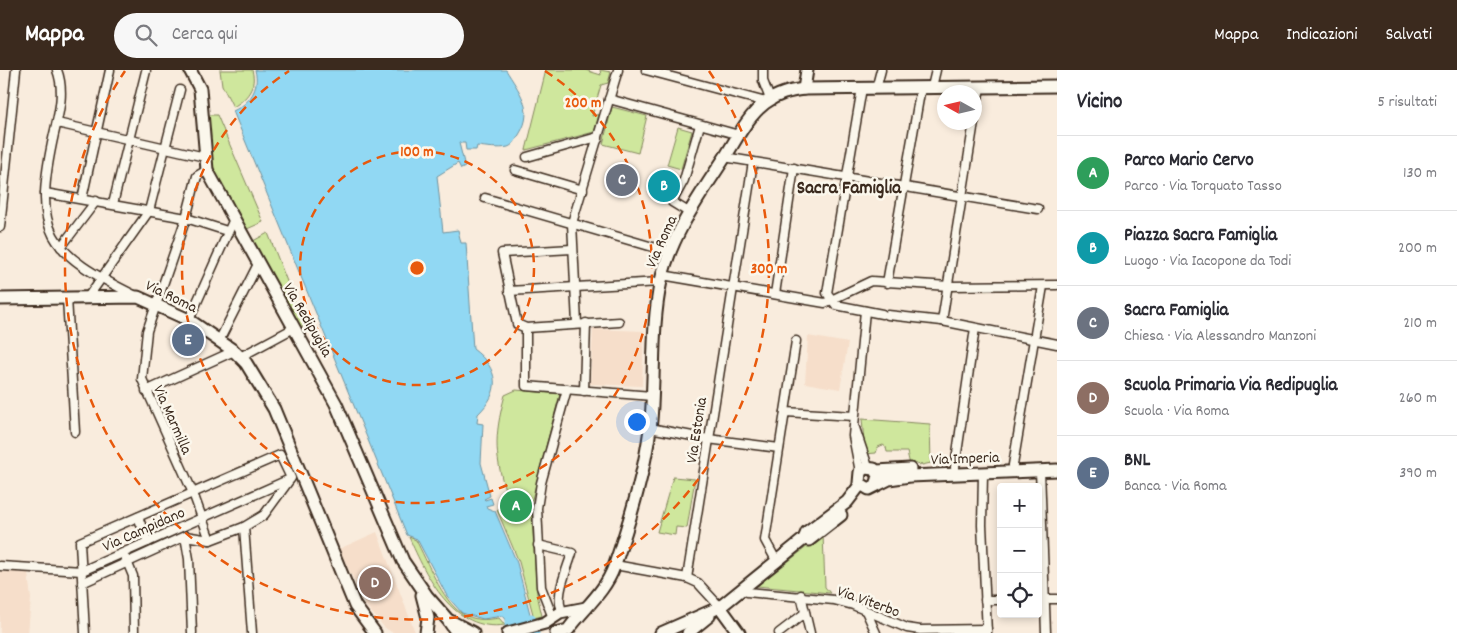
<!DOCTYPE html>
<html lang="it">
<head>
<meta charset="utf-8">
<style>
	:root { --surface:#fff; --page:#f7f7f7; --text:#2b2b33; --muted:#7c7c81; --line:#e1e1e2; --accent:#3b2a1e }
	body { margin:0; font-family:Dekko,sans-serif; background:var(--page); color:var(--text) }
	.controls { position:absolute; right:15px; bottom:15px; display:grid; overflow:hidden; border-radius:5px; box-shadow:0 2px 8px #0003 }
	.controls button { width:45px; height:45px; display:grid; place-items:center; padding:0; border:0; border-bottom:1px solid var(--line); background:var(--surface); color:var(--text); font:25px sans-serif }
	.compass { position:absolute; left:937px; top:15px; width:45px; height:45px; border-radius:50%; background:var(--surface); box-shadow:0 2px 8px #0003; rotate:278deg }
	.you { position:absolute; left:636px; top:351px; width:18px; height:18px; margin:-12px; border:4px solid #fff; border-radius:50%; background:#1a73e8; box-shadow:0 0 0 8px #1a73e833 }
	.badge { display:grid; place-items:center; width:32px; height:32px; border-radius:50%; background:var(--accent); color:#fff; font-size:16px; font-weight:700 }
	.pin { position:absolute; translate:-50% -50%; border:2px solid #fff; box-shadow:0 1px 5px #0006 }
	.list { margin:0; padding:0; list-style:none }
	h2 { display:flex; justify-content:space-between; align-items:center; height:65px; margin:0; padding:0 20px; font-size:21px }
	h2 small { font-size:16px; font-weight:400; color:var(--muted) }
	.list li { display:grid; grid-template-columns:32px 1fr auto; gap:15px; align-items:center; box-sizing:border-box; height:75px; padding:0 20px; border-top:1px solid var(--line) }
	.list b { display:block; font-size:19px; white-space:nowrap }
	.list p { margin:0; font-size:16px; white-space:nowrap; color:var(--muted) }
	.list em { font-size:16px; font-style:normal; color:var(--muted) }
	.icon { flex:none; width:28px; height:28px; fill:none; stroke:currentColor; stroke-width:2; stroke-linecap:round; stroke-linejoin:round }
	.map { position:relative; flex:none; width:1057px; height:563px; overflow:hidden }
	header { display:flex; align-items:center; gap:30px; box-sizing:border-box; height:70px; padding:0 25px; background:var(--accent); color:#fff }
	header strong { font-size:24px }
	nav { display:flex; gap:28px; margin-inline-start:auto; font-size:18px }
	.search { width:350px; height:45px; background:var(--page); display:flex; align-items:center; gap:12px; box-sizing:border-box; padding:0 18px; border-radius:28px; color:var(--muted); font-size:19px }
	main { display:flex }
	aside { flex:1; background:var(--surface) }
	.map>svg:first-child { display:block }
</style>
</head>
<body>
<header>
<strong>Mappa</strong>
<div class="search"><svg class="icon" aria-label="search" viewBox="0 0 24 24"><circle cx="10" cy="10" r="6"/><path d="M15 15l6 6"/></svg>Cerca qui</div>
<nav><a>Mappa</a><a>Indicazioni</a><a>Salvati</a></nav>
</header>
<main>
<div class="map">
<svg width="1057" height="563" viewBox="0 0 1057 563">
	<rect width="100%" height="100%" fill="#f9ecdd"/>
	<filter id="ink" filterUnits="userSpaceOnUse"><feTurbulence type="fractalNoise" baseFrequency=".02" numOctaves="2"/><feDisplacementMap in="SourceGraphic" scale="10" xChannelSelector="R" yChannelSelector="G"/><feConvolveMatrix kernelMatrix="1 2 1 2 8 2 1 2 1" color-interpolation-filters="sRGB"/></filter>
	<g filter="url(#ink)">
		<g fill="#f6deca">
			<polygon points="593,259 644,261 642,316 590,314"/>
			<polygon points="808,266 848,273 840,319 805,313"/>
			<polygon points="377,462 415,562 412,563 393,563 384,557 366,536 362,538 365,533 339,479"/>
			<polygon points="0,501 28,503 31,529 28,563 0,563"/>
		</g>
		<g fill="#cfe79d" stroke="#85885e">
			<path d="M220,0h32c5,17 -5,29 -19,37l-11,-22z"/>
			<polygon points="546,0 585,0 601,5 600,0 611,2 608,13 601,15 592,46 599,44 594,62 526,80"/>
			<polygon points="612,37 647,46 638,83 603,74"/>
			<polygon points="209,45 217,45 263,152 247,159 215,101 211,89"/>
			<polygon points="678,57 692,61 681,99 667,95"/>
			<polygon points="268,163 301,247 308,253 301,257 253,171"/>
			<path d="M516,320l44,4 -29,109 6,91 5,22 -8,2 -15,-56 -22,-52 11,-10c-13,-43 -15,-61 -3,-105z"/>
			<polygon points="862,349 930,354 931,393 922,395 921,393 920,395 914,393 910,395 907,382 887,382 886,377 883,375 878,377 876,383 865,384"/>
			<polygon points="673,407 695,409 687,458 676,457 675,465 657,462"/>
			<polygon points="823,464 825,517 830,523 757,516"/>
			<path d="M409,467l7,3c11,21 26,60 45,73 12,8 26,7 38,5l6,7c-52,8 -79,-49 -96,-88z"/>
		</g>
		<path fill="#91d8f3" stroke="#6f929e" d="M255,0h251c12,20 29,39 14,63 -3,5 -6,12 -12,14 -9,2 -22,0 -31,-1l-1,4h-10l-1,-7h-6l6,24 -4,2 -3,-6 -21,13 6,56 15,-2 3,13h5l7,106c27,20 28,43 5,65l-1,9 6,1 -2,39 9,33 -6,3 1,1 6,-2 2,6 -7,2 1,2 8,3 22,52 14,55 -22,5 -6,-7 -20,3 -21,-6 -15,-17 -30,-57 -10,-4 -174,-424c17,-8 27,-22 22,-41z"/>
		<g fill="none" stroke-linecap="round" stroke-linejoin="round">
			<polyline stroke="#91d8f3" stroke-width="9" points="510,563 509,553 531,548 535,563"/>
			<defs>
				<g id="street">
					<path d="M57,0c8,21 2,43 -3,64 -22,99 -7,118 82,162"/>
					<polyline points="646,0 766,32"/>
					<polyline points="763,0 763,11 770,29"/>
					<polyline points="932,17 936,0"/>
					<polyline points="862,18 827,223 836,235 882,244"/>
					<polyline points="876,19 881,0"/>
					<polyline points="609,29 739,65"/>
					<polyline points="974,52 980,17"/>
					<polyline points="57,53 205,87"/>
					<polyline points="527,87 594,68 598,69"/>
					<polyline points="724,87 1038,139"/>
					<polyline points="207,100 197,106 186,148 147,261 142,309 193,423 210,470"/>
					<polyline points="515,100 583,120"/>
					<polyline points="45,123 186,148 227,161"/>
					<polyline points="485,128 670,182"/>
					<polyline points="82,129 110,0"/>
					<polyline points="113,134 146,1"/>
					<polyline points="690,143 672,132 684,110 700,55"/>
					<polyline points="0,157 16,0"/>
					<polyline points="61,177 96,131"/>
					<polyline points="572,179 502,183 517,254 526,258 619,252"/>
					<polyline points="662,205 825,233 871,211 949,216 1057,215"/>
					<polyline points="887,213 921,17"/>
					<polyline points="509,221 660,212"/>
					<polyline points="775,224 794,98"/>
					<polyline points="88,227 149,141 180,20"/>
					<polyline points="67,228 75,362"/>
					<polyline points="888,245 942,251 1057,274"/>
					<polyline points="189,250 234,149"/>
					<polyline points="942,251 974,52"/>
					<polyline points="577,254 572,153 618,0"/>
					<polyline points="526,258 526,316 652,326"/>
					<polyline points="220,269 258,194"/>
					<polyline points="240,287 294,258"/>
					<polyline points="146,321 234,281"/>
					<polyline points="584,321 586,253"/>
					<polyline points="785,342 854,346"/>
					<polyline points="650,358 708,369 779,378"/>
					<polyline points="855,358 868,397"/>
					<polyline points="1013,395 1043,216"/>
					<polyline points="955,397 975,258"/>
					<polyline points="1040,400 1046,563"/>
					<polyline points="860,402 853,366 865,241"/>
					<polyline points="983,403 982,455 987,563"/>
					<polyline points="138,447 148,472"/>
					<polyline points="244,457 252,563"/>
					<polyline points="185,466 189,489 192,563"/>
					<path d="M538,475l34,8c-4,15 -20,47 -8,60"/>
					<polyline points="126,489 133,506 134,563"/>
					<polyline points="777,492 765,470 796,271"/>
					<polyline points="615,495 687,508 698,513 720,537"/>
					<polyline points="0,496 82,501 290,409"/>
					<polyline points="687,508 753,92"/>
					<polyline points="82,513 185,466 210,470 244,457 264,445 291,408 280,385 80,472 85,563"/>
					<polyline points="744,518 747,522 834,530 853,535 907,558 920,560 987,559"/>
					<polyline points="801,525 810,563"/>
					<polyline points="1038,529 1057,529"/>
					<polyline points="985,530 1001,530"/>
					<polyline points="866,541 876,563"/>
					<polyline points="553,548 541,517 537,438 541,413 567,319"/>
					<polyline points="779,563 805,543"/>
				</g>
				<g id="secondary">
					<polyline points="190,0 200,19 207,100 336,334 403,491 427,526 448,550 457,563"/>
					<polyline points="804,19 807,0"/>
					<polyline points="0,229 138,227 189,250 234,281 246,293 274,339 355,536 375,563"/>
					<polyline points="877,401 910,399"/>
					<polyline points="876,415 879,407 874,399 865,398 860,402 859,413 869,419 889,409 910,406 1057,400"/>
					<polyline points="804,469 809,470 841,445"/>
					<polyline points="422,525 428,548 426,563"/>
					<polyline points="720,537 739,563"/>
					<polyline points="450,551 473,563"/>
					<polyline points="508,563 545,553 560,543 586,538"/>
					<path d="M556,563l12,-3c15,-21 37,-38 46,-63 16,-46 32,-98 37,-147 4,-46 0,-94 10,-139 10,-47 41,-88 66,-127 11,-18 22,-39 38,-51 12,-9 24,-12 39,-14l253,-3"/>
					<polyline points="661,563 720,537 804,469 807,462 847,432 860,415"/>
					<polyline points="688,563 709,546"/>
				</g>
			</defs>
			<use href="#street" stroke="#3b2a1e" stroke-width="11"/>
			<use href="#secondary" stroke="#3b2a1e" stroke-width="15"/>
			<use href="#street" stroke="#fbf7ec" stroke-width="8"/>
			<use href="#secondary" stroke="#fbf7ec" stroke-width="11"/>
		</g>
	</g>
	<g fill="none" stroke="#e8590c" stroke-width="2.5" stroke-dasharray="9 6">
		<circle cx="417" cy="198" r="117"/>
		<path d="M545 1A235 235 0 1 1 289 1"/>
		<path d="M709 1A352 352 0 1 1 125 1"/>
	</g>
	<g text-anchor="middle" stroke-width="5" stroke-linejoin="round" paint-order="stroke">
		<g font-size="16" fill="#3b2a1e" stroke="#fbf7ec">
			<text transform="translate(660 171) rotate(-66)" y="6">Via Roma</text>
			<text transform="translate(172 225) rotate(26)" y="6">Via Roma</text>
			<text transform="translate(309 249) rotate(60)" y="6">Via Redipuglia</text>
			<text transform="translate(174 349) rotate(66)" y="6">Via Marmilla</text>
			<text transform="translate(695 360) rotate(-81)" y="6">Via Estonia</text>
			<text transform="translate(965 387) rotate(-2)" y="6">Via Imperia</text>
			<text transform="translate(143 458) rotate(-24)" y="6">Via Campidano</text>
			<text transform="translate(869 530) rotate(20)" y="6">Via Viterbo</text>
		</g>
		<g font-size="19" font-weight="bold" fill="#3b2a1e" stroke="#fbf7ec">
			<text x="849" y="123">Sacra Famiglia</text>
		</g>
	</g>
	<circle cx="417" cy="198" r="8" fill="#e8590c" stroke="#fbf7ec" stroke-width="2.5"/>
	<g font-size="15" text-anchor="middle" font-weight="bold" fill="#e8590c" stroke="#fbf7ec" stroke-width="5" stroke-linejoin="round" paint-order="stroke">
		<text x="583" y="37">200 m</text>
		<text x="417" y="86">100 m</text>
		<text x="769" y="203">300 m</text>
	</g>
</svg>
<div class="controls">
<button>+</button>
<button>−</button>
<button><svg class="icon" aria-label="locate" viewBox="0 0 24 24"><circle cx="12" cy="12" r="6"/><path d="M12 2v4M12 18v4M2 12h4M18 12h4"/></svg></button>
</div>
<svg class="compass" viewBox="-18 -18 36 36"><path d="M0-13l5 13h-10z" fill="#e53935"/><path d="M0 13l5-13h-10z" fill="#7c7c81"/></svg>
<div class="you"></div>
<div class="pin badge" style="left:516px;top:436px;background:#2e9e5b">A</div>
<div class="pin badge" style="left:664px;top:116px;background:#0f9aa8">B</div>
<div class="pin badge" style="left:622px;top:110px;background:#6b7280">C</div>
<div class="pin badge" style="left:375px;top:513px;background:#8d6e63">D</div>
<div class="pin badge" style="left:188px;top:270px;background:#5c6f8a">E</div>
</div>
<aside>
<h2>Vicino<small>5 risultati</small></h2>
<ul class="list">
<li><span class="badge" style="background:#2e9e5b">A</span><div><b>Parco Mario Cervo</b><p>Parco · Via Torquato Tasso</p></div><em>130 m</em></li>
<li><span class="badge" style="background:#0f9aa8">B</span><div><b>Piazza Sacra Famiglia</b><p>Luogo · Via Iacopone da Todi</p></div><em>200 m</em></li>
<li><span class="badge" style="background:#6b7280">C</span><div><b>Sacra Famiglia</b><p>Chiesa · Via Alessandro Manzoni</p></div><em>210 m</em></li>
<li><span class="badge" style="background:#8d6e63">D</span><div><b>Scuola Primaria Via Redipuglia</b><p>Scuola · Via Roma</p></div><em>260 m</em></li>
<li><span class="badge" style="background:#5c6f8a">E</span><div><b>BNL</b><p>Banca · Via Roma</p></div><em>390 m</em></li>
</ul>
</aside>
</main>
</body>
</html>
